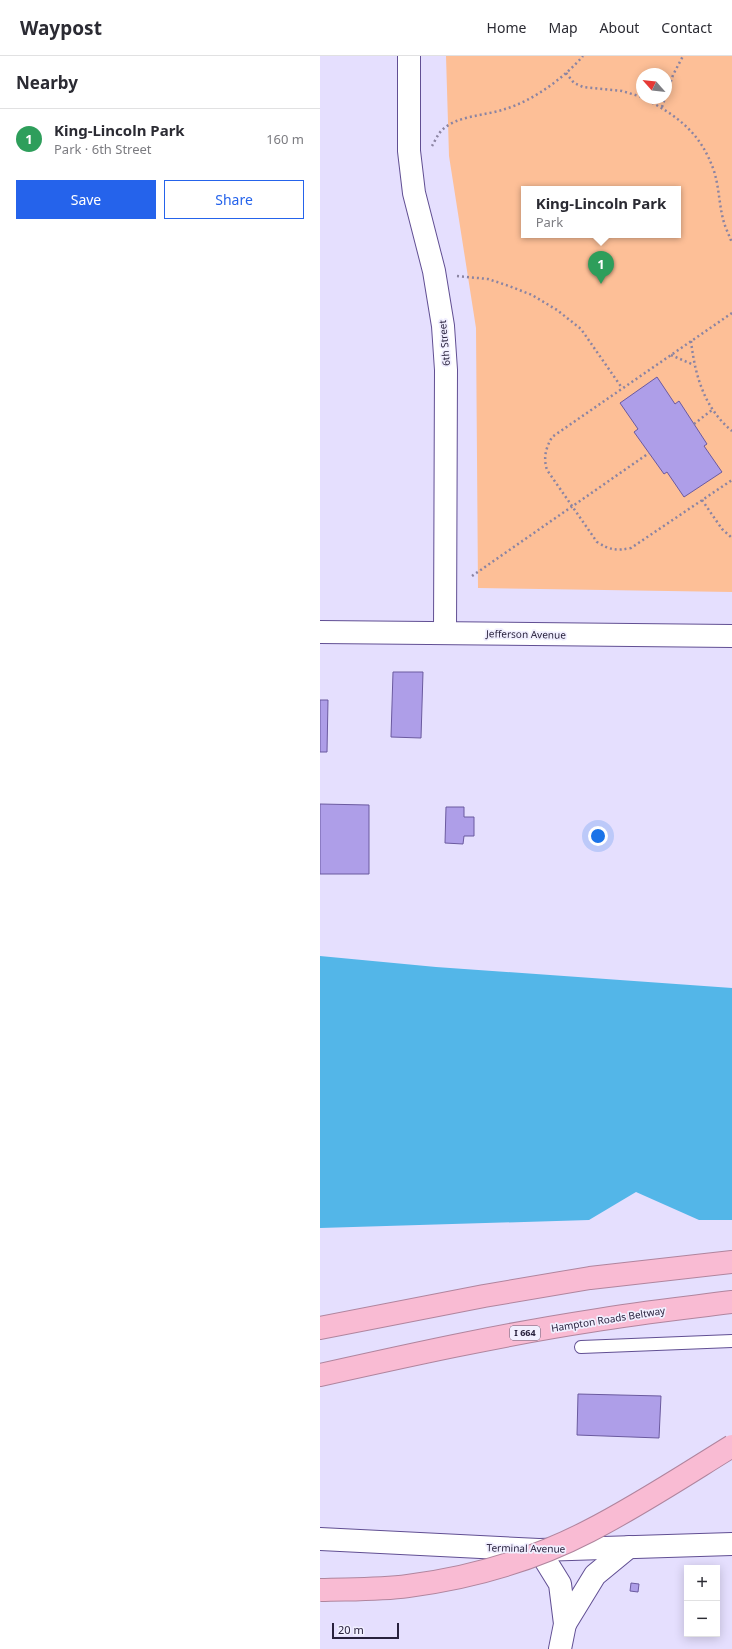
<!DOCTYPE html>
<html lang="en">
<head>
<meta charset="utf-8">
<style>
	:root { --surface:#fff; --page:#f2f2f3; --text:#2b2b33; --muted:#7c7c81; --line:#e1e1e2; --accent:#2563eb }
	body { margin:0; font-family:"Noto Sans",sans-serif; background:var(--page); color:var(--text) }
	.controls { position:absolute; right:12px; bottom:12px; display:grid; overflow:hidden; border-radius:0px; box-shadow:0 2px 10px #0003 }
	.controls button { width:36px; height:36px; display:grid; place-items:center; padding:0; border:0; border-bottom:1px solid var(--line); background:var(--surface); color:var(--text); font:20px sans-serif }
	.compass { position:absolute; left:316px; top:12px; width:36px; height:36px; border-radius:50%; background:var(--surface); box-shadow:0 2px 10px #0003; rotate:297deg }
	.scale { position:absolute; left:12px; bottom:10px; width:67px; box-sizing:border-box; padding-left:4px; border:2px solid #28213d; border-top:0; font-size:11px; line-height:14px; white-space:nowrap; color:#28213d; -webkit-text-stroke:3px #f1efff; paint-order:stroke }
	.you { position:absolute; left:278px; top:780px; width:14px; height:14px; margin:-10px; border:3px solid #fff; border-radius:50%; background:#1a73e8; box-shadow:0 0 0 6px #1a73e833 }
	.badge { display:grid; place-items:center; width:26px; height:26px; border-radius:50%; background:var(--accent); color:#fff; font-size:13px; font-weight:700 }
	.pin { position:absolute; translate:-50% -33px; filter:drop-shadow(0 1px 2px #0008) }
	.pin::after { content:''; position:absolute; top:21px; width:14px; height:12px; background:inherit; clip-path:polygon(0 0,100% 0,50% 100%) }
	.popup { position:absolute; left:201px; top:130px; width:160px; height:52px; box-sizing:border-box; display:grid; place-content:center; border-radius:0px; background:var(--surface); filter:drop-shadow(0 1px 3px #0005); font-size:13px; white-space:nowrap; color:var(--muted) }
	.popup b { font-size:15px; color:var(--text) }
	.popup::after { content:''; position:absolute; left:50%; top:100%; margin-left:-8px; border:8px solid transparent; border-top-color:var(--surface) }
	.list { margin:0; padding:0; list-style:none }
	h2 { display:flex; justify-content:space-between; align-items:center; height:52px; margin:0; padding:0 16px; font-size:17px }
	h2 small { font-size:13px; font-weight:400; color:var(--muted) }
	.list li { display:grid; grid-template-columns:26px 1fr auto; gap:12px; align-items:center; box-sizing:border-box; height:60px; padding:0 16px; border-top:1px solid var(--line) }
	.list b { display:block; font-size:15px; white-space:nowrap }
	.list p { margin:0; font-size:13px; white-space:nowrap; color:var(--muted) }
	.list em { font-size:13px; font-style:normal; color:var(--muted) }
	.actions { display:flex; gap:8px; padding:12px 16px }
	.actions a { flex:1; padding:9px 0; border:1px solid var(--accent); border-radius:0px; text-align:center; font-size:14px; color:var(--accent) }
	.actions .main { background:var(--accent); color:#fff }
	.map { position:relative; flex:none; width:412px; height:1593px; overflow:hidden }
	header { display:flex; align-items:center; gap:24px; box-sizing:border-box; height:56px; padding:0 20px; background:var(--surface); border-bottom:1px solid var(--line) }
	header strong { font-size:19px }
	nav { display:flex; gap:22px; margin-inline-start:auto; font-size:14px }
	main { display:flex }
	aside { flex:1; background:var(--surface) }
	.map>svg:first-child { display:block }
</style>
</head>
<body>
<header>
<strong>Waypost</strong>
<nav><a>Home</a><a>Map</a><a>About</a><a>Contact</a></nav>
</header>
<main>
<aside>
<h2>Nearby<small></small></h2>
<ul class="list">
<li><span class="badge" style="background:#2e9e5b">1</span><div><b>King-Lincoln Park</b><p>Park · 6th Street</p></div><em>160 m</em></li>
</ul>
<div class="actions"><a class="main">Save</a><a>Share</a></div>
</aside>
<div class="map">
<svg width="412" height="1593" viewBox="0 0 412 1593">
	<rect width="100%" height="100%" fill="#e5dffe"/>
	<path fill="#fdbf97" fill-rule="evenodd" d="M126,0h286v536l-254,-4 -2,-260 -27,-172zM322,18h24v24h-24zM204,133h154v46h-154z"/>
	<polygon fill="#53b6e8" points="0,900 116,911 412,932 412,1164 379,1164 316,1136 269,1164 0,1172"/>
	<g fill="#ae9ee8" stroke="#6b5a9f">
		<polygon points="337,321 355,348 359,345 387,388 384,390 402,416 364,441 347,416 344,418 314,376 318,373 300,347"/>
		<polygon points="73,616 103,616 101,682 71,681"/>
		<polygon points="0,644 8,644 7,696 0,696"/>
		<polygon points="0,748 49,749 49,818 0,818"/>
		<polygon points="126,751 144,751 144,761 154,761 154,780 144,780 143,788 125,787"/>
		<polygon points="258,1338 341,1340 339,1382 257,1379"/>
		<polygon points="311,1527 319,1528 318,1536 310,1535"/>
	</g>
	<g fill="none" stroke-linecap="round" stroke-linejoin="round">
		<defs>
			<polyline id="lane" points="261,1291 412,1285"/>
			<g id="street">
				<polyline points="89,0 89,95 94,137 114,215 123,270 126,314 125,577"/>
				<polyline points="0,1483 219,1494 412,1488"/>
				<polyline points="219,1494 240,1528 245,1568 240,1593"/>
				<polyline points="245,1568 275,1519 309,1491"/>
			</g>
			<polyline id="secondary" points="0,576 412,580"/>
			<g id="highway">
				<polyline points="0,1272 164,1240 270,1222 412,1206"/>
				<path d="M0,1319c90,-20 180,-40 271,-54 47,-8 94,-13 141,-19"/>
			</g>
		</defs>
		<use href="#lane" stroke="#614f93" stroke-width="14"/>
		<use href="#street" stroke="#614f93" stroke-width="24"/>
		<use href="#secondary" stroke="#614f93" stroke-width="24"/>
		<use href="#highway" stroke="#b0859e" stroke-width="24"/>
		<g stroke="#8b84a2" stroke-width="2.5" stroke-dasharray="2 3" stroke-linecap="butt">
			<polyline points="246,17 254,27 263,31 302,35 322,41"/>
			<polyline points="346,40 353,19 363,0"/>
			<path d="M323,42c34,17 58,35 71,73 5,16 5,32 9,48 2,8 6,16 9,24"/>
			<polyline points="342,51 345,42"/>
			<path d="M112,90c3,-5 6,-12 10,-16 16,-15 43,-14 63,-21 28,-8 60,-32 78,-53"/>
			<polyline points="137,220 168,223 189,230 212,239 237,254 261,273 302,332"/>
			<path d="M412,257l-180,124c-6,11 -9,20 -5,33l50,72c13,8 19,9 34,6l101,-68"/>
			<path d="M371,285c4,34 13,67 41,90"/>
			<polyline points="351,299 374,309"/>
			<polyline points="374,368 392,354"/>
			<polyline points="382,444 402,473 412,482"/>
			<polyline points="152,520 329,397"/>
		</g>
		<use href="#lane" stroke="#fff" stroke-width="12"/>
		<use href="#street" stroke="#fff" stroke-width="22"/>
		<use href="#secondary" stroke="#fff" stroke-width="22"/>
		<use href="#highway" stroke="#f9bbd3" stroke-width="22"/>
		<defs>
			<path id="highway-bridge" d="M0,1534c29,-1 59,0 88,-4 62,-8 125,-26 181,-55 49,-25 96,-56 143,-85"/>
		</defs>
		<use href="#highway-bridge" stroke="#b0859e" stroke-width="24" stroke-linecap="butt"/>
		<use href="#highway-bridge" stroke="#f9bbd3" stroke-width="22"/>
	</g>
	<g text-anchor="middle" stroke-width="3.5" stroke-linejoin="round" paint-order="stroke">
		<rect fill="#f1efff" stroke="#645f77" stroke-width="1" x="190" y="1270" width="30" height="14" rx="3"/>
		<g font-size="9" font-weight="bold" fill="#28213d">
			<text x="205" y="1280">I 664</text>
		</g>
		<g font-size="10" fill="#28213d" stroke="#f1efff">
			<text transform="translate(124 287) rotate(-95)" y="4">6th Street</text>
			<text transform="translate(206 578) rotate(1)" y="4">Jefferson Avenue</text>
			<text transform="translate(288 1263) rotate(-9)" y="4">Hampton Roads Beltway</text>
			<text transform="translate(206 1492) rotate(1)" y="4">Terminal Avenue</text>
		</g>
	</g>
</svg>
<div class="controls">
<button>+</button>
<button>−</button>
</div>
<svg class="compass" viewBox="-18 -18 36 36"><path d="M0-13l5 13h-10z" fill="#e53935"/><path d="M0 13l5-13h-10z" fill="#7c7c81"/></svg>
<div class="scale">20 m</div>
<div class="you"></div>
<div class="pin badge" style="left:281px;top:228px;background:#2e9e5b">1</div>
<div class="popup"><b>King-Lincoln Park</b>Park</div>
</div>
</main>
</body>
</html>
